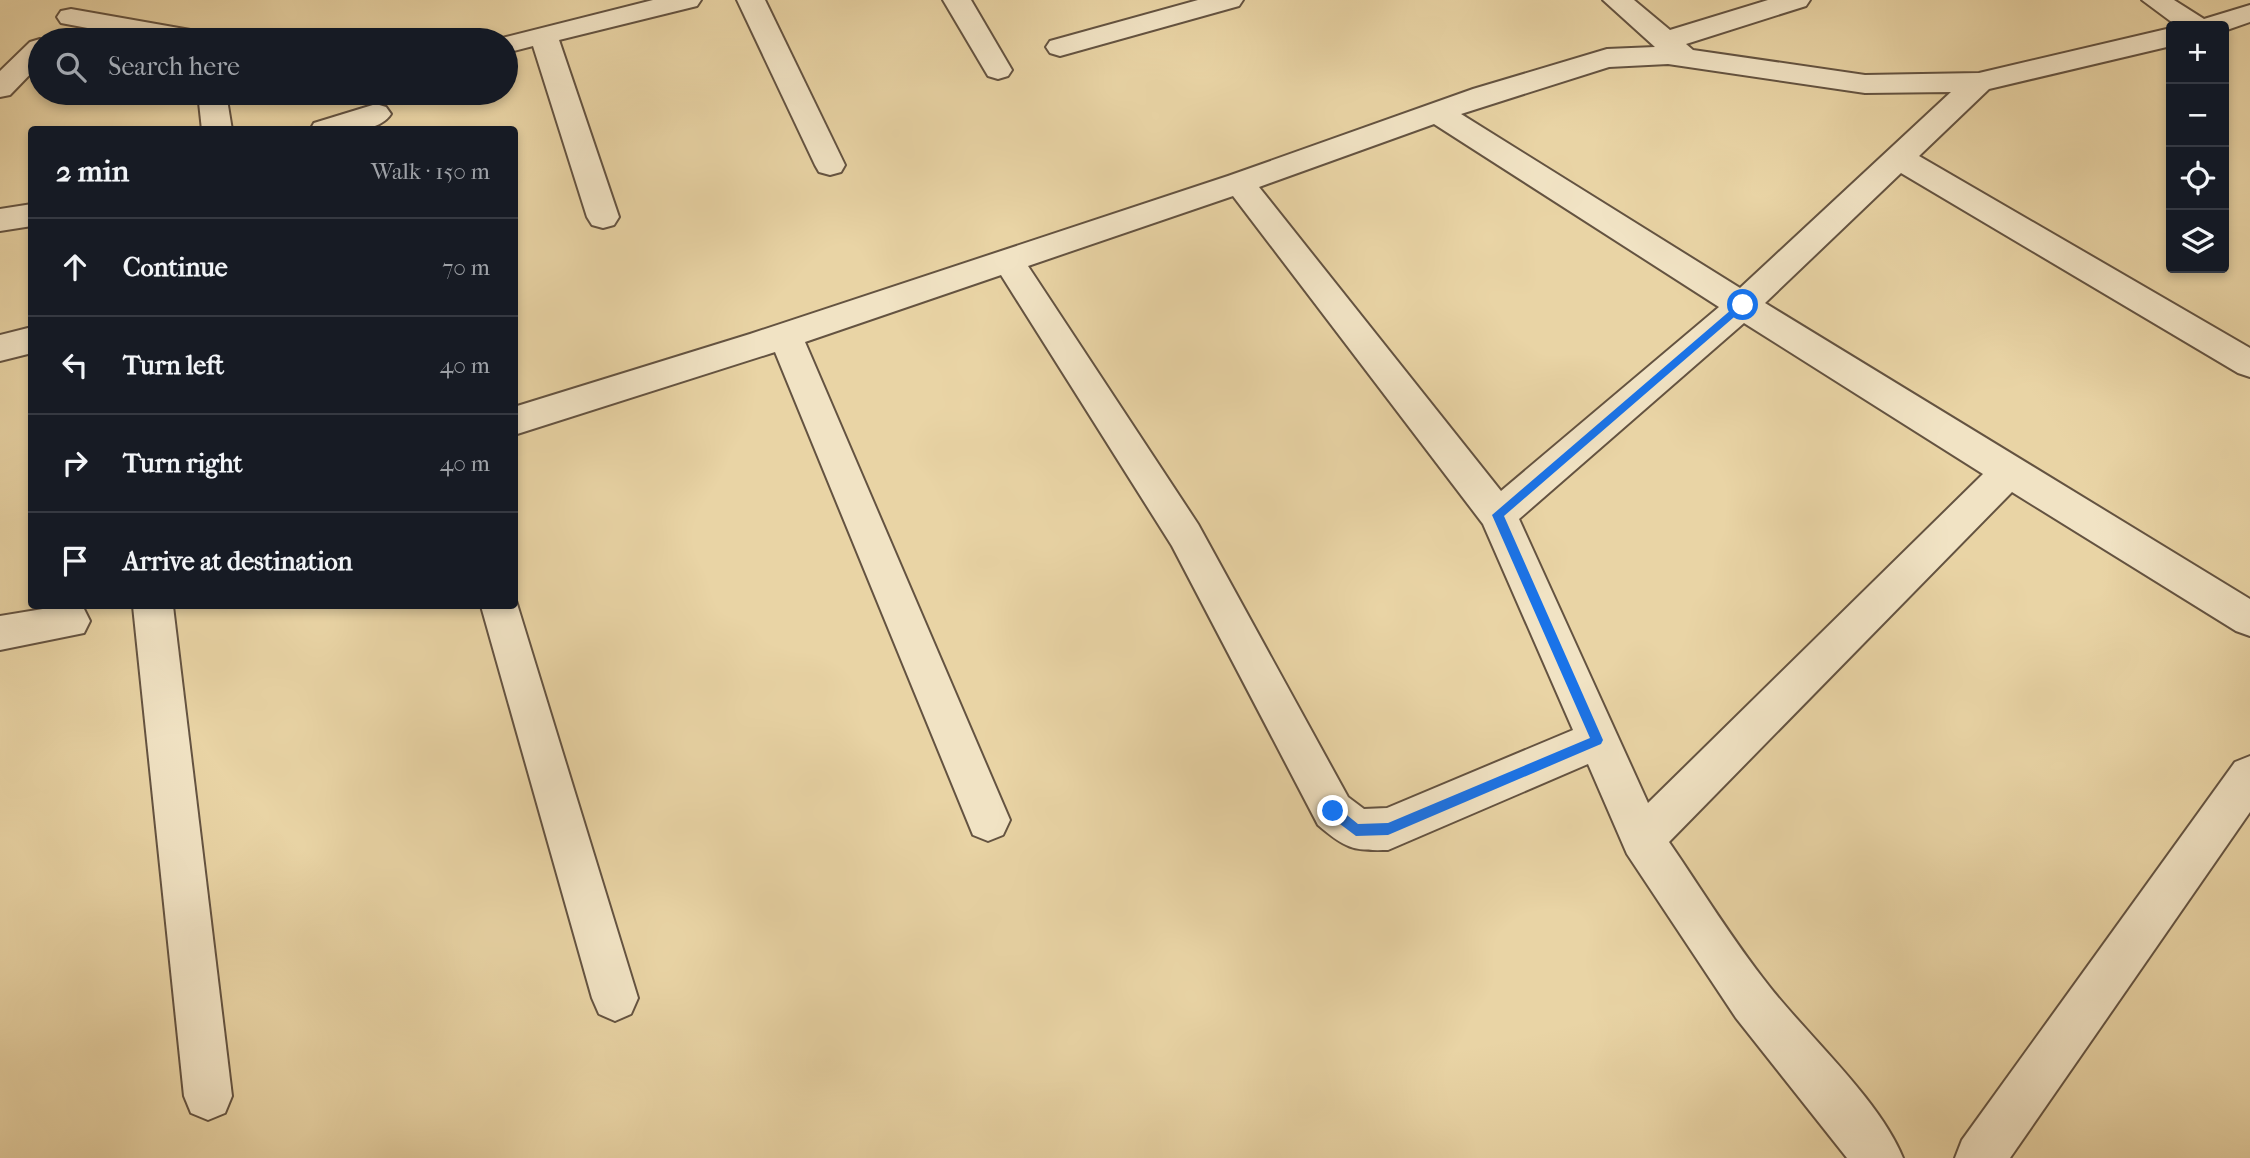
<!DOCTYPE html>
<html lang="en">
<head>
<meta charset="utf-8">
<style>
	:root { --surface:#171b24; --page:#20242c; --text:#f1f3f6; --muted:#9ea1a6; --line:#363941 }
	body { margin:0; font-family:"IM FELL French Canon",serif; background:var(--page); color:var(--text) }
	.controls { position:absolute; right:21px; top:21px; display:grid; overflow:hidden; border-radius:7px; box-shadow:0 4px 10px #0003 }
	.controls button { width:63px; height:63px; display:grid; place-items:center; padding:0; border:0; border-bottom:2px solid var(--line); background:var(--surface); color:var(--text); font:35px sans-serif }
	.stop { position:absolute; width:21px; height:21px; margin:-16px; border:5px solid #1a73e8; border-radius:50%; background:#fff }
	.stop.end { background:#1a73e8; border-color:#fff; box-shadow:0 2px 7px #0008 }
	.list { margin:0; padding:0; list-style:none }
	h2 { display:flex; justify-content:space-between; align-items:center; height:91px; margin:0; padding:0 28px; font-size:30px }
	h2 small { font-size:23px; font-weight:400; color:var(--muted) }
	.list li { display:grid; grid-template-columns:46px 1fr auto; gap:21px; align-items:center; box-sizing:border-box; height:98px; padding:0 28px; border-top:2px solid var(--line) }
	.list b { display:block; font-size:26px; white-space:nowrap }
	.list em { font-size:23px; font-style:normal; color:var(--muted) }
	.icon { flex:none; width:38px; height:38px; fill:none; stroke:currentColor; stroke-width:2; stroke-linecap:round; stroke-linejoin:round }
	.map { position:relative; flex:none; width:2250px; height:1158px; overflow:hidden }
	.search { position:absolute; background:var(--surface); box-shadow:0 4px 10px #0003; left:28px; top:28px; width:490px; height:77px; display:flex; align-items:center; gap:18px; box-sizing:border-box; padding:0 24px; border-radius:38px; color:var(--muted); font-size:26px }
	.panel { position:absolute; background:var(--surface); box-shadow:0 4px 10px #0003; left:28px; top:126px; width:490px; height:483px; border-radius:7px }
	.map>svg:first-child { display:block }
</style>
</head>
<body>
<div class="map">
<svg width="2250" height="1158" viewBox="0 0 2250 1158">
	<rect width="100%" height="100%" fill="#e9d4a5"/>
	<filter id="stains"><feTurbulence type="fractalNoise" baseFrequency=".00286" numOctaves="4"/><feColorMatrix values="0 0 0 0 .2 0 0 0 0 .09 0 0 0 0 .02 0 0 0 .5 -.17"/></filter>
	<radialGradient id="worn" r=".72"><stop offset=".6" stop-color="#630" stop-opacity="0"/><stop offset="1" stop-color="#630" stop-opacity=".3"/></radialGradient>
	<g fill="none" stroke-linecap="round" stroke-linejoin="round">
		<defs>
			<g id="minor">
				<polygon points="653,0 701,0 697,6 559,40 619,217 614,225 603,228 592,225 587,217 533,46 506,53 506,40 494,40"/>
				<polygon points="737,0 765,0 845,165 841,172 830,175 819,172 815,165"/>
				<polygon points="943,0 971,0 1012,70 1008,76 998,79 988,76"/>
				<polygon points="1198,0 1243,0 1239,6 1060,56 1050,53 1046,47 1050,41"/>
				<path d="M1603,0h31l36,30 98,-30h42l-4,6 -120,38 7,6 172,25 114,-2 192,-45v18l-182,43 -70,67 331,192v29l-12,-4 -337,-200 -136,130 485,296v37l-14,-5 -224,-139 -343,350c33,48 64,99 100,144 40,51 110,113 134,172h-56l-111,-140 -109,-164 -39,-90 -200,86c-36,1 -43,-2 -70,-25l-146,-279 -171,-271 -196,67 205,478 -7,15 -15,6 -15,-6 -198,-483 -261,83v-28l236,-73 478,-158 245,-87 134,-40 48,-2zM1668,64l197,29 86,-1 -211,196 -279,-174 148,-47zM1434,124l285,183 -218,184 -242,-304zM1233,196l250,328 90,206 -186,78 -23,1 -16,-12 -150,-273 -170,-258zM1744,323l239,151 -335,329 -129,-284z"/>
				<polygon points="2142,0 2174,0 2204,19 2250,5 2250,22 2224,31 2224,26 2177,26"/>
				<polygon points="71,9 196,31 206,34 210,40 151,40 61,23 57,17 61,11"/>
				<polygon points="40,39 44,40 40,40 40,64 10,95 0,97 0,71 30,42"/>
				<polygon points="198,93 226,93 232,130 202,130"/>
				<path d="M376,104l10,3 5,7c-14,22 -58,16 -81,16l4,-7z"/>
				<polygon points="32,204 32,226 0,231 0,209"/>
				<polygon points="32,327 32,353 0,361 0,335"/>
				<polygon points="514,594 638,998 631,1014 615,1021 599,1014 592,998 481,606 514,606"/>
				<polygon points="61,606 84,609 90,621 84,633 0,650 0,616"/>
				<polygon points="133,606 173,606 232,1096 225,1113 208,1120 191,1113 184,1096"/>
				<polygon points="2250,756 2250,812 2010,1158 1955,1158 1962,1140 2235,762"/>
			</g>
		</defs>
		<use href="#minor" stroke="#645341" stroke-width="4"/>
		<use href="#minor" fill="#f1e3c4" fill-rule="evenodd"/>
	</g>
	<polygon fill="#1a73e8" points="1739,303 1748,305 1504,516 1603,740 1601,744 1388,835 1356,836 1328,815 1328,807 1337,807 1358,824 1388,823 1590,738 1492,515"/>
	<rect width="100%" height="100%" filter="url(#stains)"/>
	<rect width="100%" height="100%" fill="url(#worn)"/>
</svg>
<div class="controls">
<button>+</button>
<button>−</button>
<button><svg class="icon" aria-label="locate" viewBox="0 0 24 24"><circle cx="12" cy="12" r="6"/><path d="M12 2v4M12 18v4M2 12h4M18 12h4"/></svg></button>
<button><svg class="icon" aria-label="layers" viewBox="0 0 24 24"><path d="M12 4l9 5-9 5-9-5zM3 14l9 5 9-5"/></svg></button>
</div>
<div class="stop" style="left:1743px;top:305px"></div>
<div class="stop end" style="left:1333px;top:811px"></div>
<div class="search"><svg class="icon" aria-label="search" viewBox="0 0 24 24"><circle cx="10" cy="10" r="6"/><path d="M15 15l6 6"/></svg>Search here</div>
<section class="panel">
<h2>2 min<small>Walk · 150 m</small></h2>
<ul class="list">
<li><svg class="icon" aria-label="ahead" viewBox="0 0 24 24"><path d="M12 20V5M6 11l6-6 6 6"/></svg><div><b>Continue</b></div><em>70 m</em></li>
<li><svg class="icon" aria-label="left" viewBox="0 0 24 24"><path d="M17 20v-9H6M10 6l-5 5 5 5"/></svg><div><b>Turn left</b></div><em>40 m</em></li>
<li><svg class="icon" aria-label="right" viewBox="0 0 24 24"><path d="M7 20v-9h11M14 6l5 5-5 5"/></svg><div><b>Turn right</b></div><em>40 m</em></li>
<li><svg class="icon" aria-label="arrive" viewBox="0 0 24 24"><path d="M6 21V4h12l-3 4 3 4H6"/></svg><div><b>Arrive at destination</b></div></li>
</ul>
</section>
</div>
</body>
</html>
